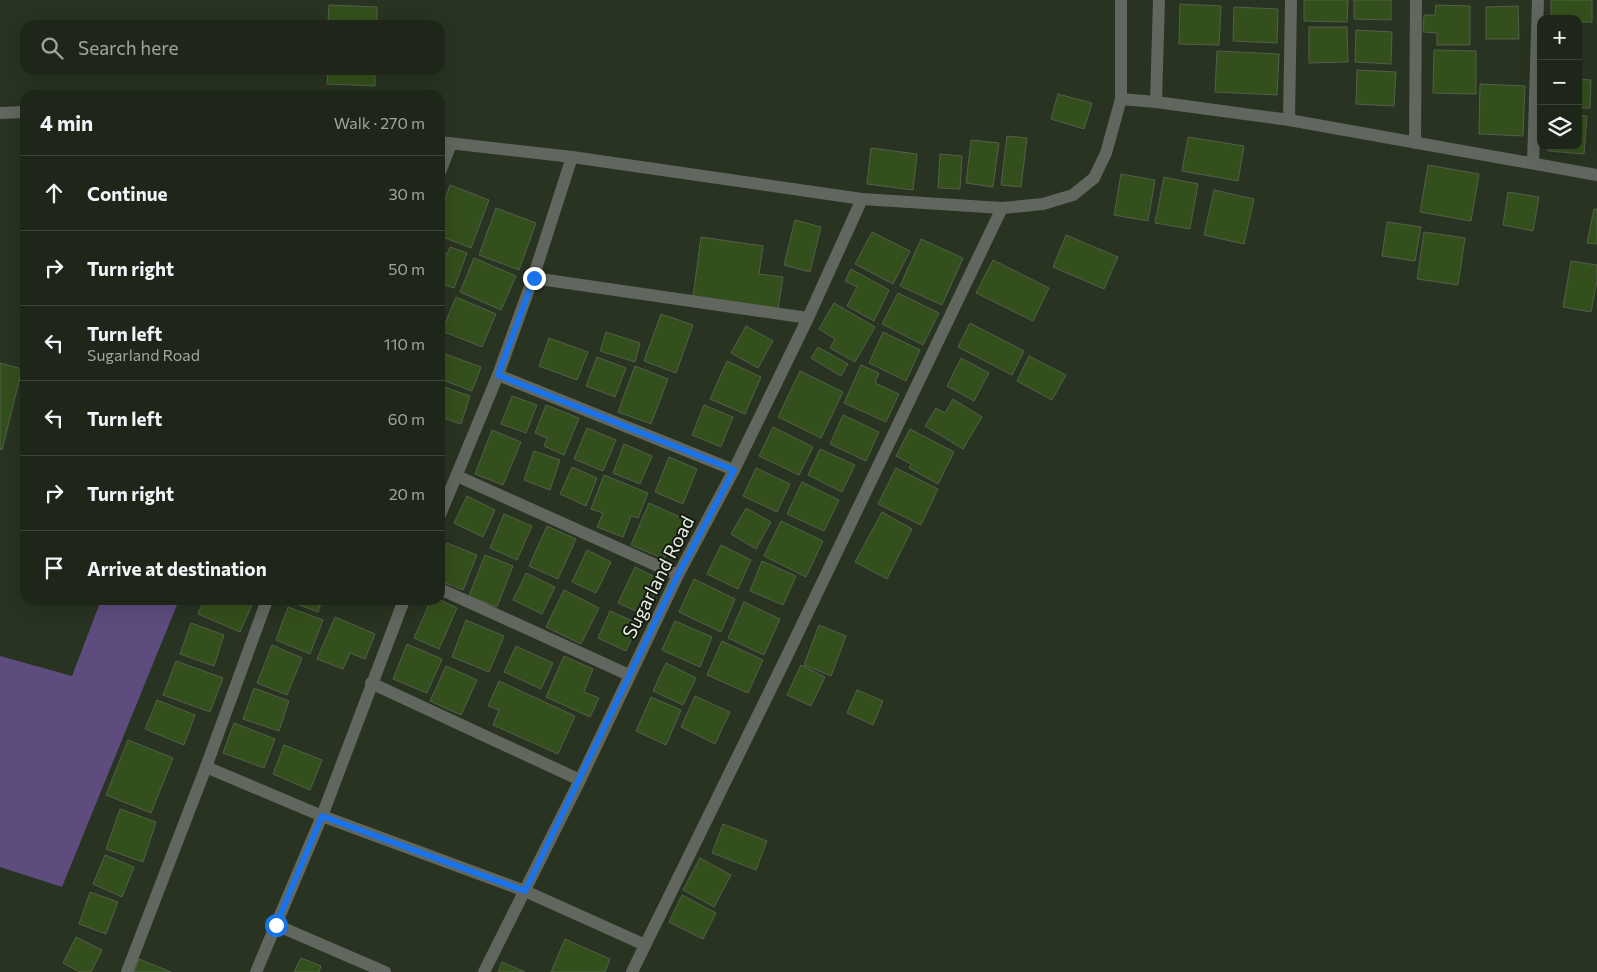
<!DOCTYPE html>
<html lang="en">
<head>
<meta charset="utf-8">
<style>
	:root { --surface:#1e2619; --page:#2b3226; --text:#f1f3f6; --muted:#a1a5a2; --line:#3c4338 }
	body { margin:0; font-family:Commissioner,sans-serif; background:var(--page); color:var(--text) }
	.controls { position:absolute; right:15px; top:15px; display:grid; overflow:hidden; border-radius:10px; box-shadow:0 5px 20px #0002 }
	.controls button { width:45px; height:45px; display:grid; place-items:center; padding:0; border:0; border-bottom:1px solid var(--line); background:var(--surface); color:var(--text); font:25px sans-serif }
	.stop { position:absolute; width:15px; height:15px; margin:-11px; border:4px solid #1a73e8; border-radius:50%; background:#fff }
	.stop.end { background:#1a73e8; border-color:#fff; box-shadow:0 1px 5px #0008 }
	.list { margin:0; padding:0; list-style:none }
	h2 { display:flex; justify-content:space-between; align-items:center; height:65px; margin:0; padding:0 20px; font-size:21px }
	h2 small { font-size:16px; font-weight:400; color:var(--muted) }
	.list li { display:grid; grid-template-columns:32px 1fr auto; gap:15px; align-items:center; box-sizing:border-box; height:75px; padding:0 20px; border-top:1px solid var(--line) }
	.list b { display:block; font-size:19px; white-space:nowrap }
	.list p { margin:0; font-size:16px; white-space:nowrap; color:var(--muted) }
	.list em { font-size:16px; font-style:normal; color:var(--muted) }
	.icon { flex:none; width:28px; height:28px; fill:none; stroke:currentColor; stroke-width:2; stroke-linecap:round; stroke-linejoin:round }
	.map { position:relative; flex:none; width:1597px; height:972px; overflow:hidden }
	.search { position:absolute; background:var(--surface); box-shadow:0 5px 20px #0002; left:20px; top:20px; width:425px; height:55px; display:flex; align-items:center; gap:12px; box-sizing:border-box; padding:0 18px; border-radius:15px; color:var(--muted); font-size:19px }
	.panel { position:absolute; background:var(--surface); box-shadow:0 5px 20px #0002; left:20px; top:90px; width:425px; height:515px; border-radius:15px }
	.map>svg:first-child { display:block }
</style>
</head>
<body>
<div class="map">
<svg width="1597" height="972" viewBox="0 0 1597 972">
	<rect width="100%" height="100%" fill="#283321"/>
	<polygon fill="#5d4c7d" points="101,600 179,600 62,887 0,867 0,656 72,676"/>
	<g fill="#334f1b" stroke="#535f4b">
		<polygon points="1304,0 1348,0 1347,22 1304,21"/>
		<polygon points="1354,0 1391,0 1391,20 1354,19"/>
		<polygon points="1551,0 1592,0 1592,22 1578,22 1578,19 1551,19"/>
		<polygon points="1180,4 1221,6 1219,45 1179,44"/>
		<polygon points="329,5 377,7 377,25 308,25 308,21 328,21"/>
		<polygon points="1436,5 1470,6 1470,45 1437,45 1437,33 1423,32 1424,15 1435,15"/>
		<polygon points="1518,6 1519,39 1486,39 1486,7"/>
		<polygon points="1234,7 1278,9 1277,43 1233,41"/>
		<polygon points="1309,27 1347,27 1348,62 1309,63"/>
		<polygon points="1356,30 1392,32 1391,64 1355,62"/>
		<polygon points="1434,50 1476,51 1476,94 1433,93"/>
		<polygon points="1217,51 1279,54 1277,95 1215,92"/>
		<polygon points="328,70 375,70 375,86 327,84"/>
		<polygon points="1357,70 1396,72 1394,106 1356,104"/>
		<polygon points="1578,79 1591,80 1590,108 1578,108"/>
		<polygon points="1480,84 1525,86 1523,136 1479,134"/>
		<polygon points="1058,94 1092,103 1084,129 1051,119"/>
		<polygon points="1578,115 1587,116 1584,154 1548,151 1548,146 1578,146"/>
		<polygon points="1007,136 1027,138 1021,187 1001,185"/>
		<polygon points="1188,137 1244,146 1238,181 1182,171"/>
		<polygon points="971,140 999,143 993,187 966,183"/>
		<polygon points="871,148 917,154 913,190 867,184"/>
		<polygon points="940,154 962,156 960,189 938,188"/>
		<polygon points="1428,165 1479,174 1471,221 1420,212"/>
		<polygon points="1121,174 1155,180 1148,221 1114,215"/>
		<polygon points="1164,177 1198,184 1190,229 1155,223"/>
		<polygon points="450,185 489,200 471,248 440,236 440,214"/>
		<polygon points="1214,190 1254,199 1244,244 1204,235"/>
		<polygon points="1508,192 1539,197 1533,231 1503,225"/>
		<polygon points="496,208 536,223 519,270 479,255"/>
		<polygon points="1594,209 1597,209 1597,244 1587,243"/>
		<polygon points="795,220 821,227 810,272 784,265"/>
		<polygon points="1387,222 1421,227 1415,261 1382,256"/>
		<polygon points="872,232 910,251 893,284 855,264"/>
		<polygon points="1424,232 1465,238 1458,285 1417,279"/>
		<polygon points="1066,235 1118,257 1104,289 1053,267"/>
		<polygon points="701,237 763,246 759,274 783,277 778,309 693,297"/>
		<polygon points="921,239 963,258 942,305 900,286"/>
		<polygon points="450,247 467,253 454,288 440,283 440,251 447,254"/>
		<polygon points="474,258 516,276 501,310 460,292"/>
		<polygon points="993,260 1049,288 1033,321 976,293"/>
		<polygon points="1571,261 1597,265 1597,281 1591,312 1563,307"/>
		<polygon points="851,269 889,290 874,321 847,306 857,287 845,281"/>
		<polygon points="898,293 939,313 923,345 882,324"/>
		<polygon points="456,297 496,314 482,347 442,331"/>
		<polygon points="834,303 875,327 855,362 830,348 835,339 819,329"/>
		<polygon points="661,314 693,325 676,373 644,361"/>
		<polygon points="970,323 1024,351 1012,375 958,347"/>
		<polygon points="746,326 773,341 758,368 731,353"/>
		<polygon points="606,332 640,343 635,362 600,351"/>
		<polygon points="883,332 920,350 906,381 869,363"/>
		<polygon points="549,338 588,352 577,380 539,366"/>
		<polygon points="818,347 848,364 841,376 811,358"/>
		<polygon points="440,352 481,367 472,391 440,379"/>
		<polygon points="1029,356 1066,375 1052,400 1017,381"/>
		<polygon points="597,357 626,368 615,397 586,386"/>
		<polygon points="961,358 989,373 974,401 947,386"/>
		<polygon points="727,361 761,377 745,414 710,399"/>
		<polygon points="0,363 22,369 2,450 0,449"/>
		<polygon points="861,365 879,373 875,383 899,394 886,422 844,403"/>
		<polygon points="635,366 668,379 651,424 618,412"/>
		<polygon points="800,371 843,392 821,438 778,417"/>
		<polygon points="441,386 470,396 461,424 440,417"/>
		<polygon points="512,396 537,405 526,433 501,424"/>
		<polygon points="953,399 982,417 963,449 925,426 936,408 945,413"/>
		<polygon points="546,405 579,418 564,455 544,446 547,438 535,433"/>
		<polygon points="704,405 733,417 721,447 692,435"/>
		<polygon points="843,415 879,432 866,461 830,444"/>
		<polygon points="773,427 813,447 799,475 759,456"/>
		<polygon points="587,428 616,440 603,471 574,459"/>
		<polygon points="910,429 954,452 938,484 909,468 911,464 896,456"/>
		<polygon points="492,430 521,442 503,485 475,474"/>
		<polygon points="624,444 652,456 640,484 613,473"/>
		<polygon points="820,449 855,465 842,492 808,475"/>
		<polygon points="534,451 560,460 550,490 524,480"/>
		<polygon points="669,457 697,469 683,504 655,492"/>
		<polygon points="572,467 597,478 586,506 560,494"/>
		<polygon points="756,468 790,484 777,512 743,496"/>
		<polygon points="896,468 938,489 921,525 878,504"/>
		<polygon points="604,475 648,493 638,518 631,516 623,537 597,527 603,513 591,509"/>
		<polygon points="802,482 839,500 824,531 787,514"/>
		<polygon points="467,496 495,510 483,537 454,523"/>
		<polygon points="649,503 691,522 678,551 669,547 664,559 631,545"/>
		<polygon points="746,508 771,522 756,549 731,534"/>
		<polygon points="882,512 912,529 887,579 855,562"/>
		<polygon points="504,514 532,526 517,560 490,548"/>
		<polygon points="781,521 823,541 806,577 764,556"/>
		<polygon points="547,526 576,539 558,579 529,566"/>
		<polygon points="447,543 477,555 463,590 440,581 440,560"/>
		<polygon points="721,545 751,560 738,589 707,574"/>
		<polygon points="587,550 611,562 596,593 572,582"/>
		<polygon points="485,555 513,566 497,607 469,596"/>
		<polygon points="762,561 796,576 783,605 750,591"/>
		<polygon points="635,567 661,580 645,615 618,603"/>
		<polygon points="526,573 555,587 542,614 513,600"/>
		<polygon points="694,579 735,599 721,632 679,612"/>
		<polygon points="564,590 599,608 581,644 546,627"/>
		<polygon points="204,600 254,600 240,632 198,614"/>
		<polygon points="286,600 322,600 318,612"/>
		<polygon points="431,600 440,600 457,608 439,649 414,638"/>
		<polygon points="744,602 780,619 764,655 728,638"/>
		<polygon points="288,607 323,620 310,654 276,640"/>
		<polygon points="610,611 639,624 626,651 598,638"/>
		<polygon points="335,617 375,634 365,659 350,653 343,669 317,659"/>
		<polygon points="466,620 504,636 489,672 452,657"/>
		<polygon points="675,621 712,637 700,667 662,650"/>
		<polygon points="191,623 224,635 214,666 180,654"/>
		<polygon points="819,625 846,636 831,676 804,665"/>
		<polygon points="722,641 763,660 748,693 707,675"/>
		<polygon points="407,644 442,659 427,693 393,679"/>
		<polygon points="272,645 302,658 287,695 257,683"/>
		<polygon points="516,646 553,663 541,689 504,672"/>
		<polygon points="564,656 593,669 584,692 599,698 590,717 546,697"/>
		<polygon points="176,661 223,678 210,712 163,695"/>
		<polygon points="666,663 696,678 683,705 653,691"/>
		<polygon points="801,665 825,677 811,706 787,695"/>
		<polygon points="446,666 477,680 461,715 430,701"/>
		<polygon points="499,681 575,716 558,754 493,725 499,710 488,706"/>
		<polygon points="254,688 289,701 279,731 243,719"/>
		<polygon points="857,690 883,701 873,725 847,713"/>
		<polygon points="695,696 730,712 715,744 681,727"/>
		<polygon points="651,697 681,710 666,745 636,731"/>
		<polygon points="157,700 195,715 184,745 145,729"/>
		<polygon points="234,723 275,739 264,768 223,753"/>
		<polygon points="128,740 173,758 151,813 106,795"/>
		<polygon points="284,745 322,760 310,790 273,774"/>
		<polygon points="120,809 156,822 143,862 106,849"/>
		<polygon points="723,824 767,841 756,870 712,853"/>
		<polygon points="105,855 134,867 122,897 93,884"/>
		<polygon points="700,858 731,875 714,907 683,890"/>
		<polygon points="90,892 118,902 106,934 79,924"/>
		<polygon points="682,895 716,913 703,939 669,922"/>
		<polygon points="76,937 102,950 91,972 80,972 63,963"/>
		<polygon points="565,939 610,959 605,972 551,972"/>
		<polygon points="301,958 321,966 319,972 294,972"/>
		<polygon points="139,959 171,972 134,972"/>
		<polygon points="502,962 525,972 498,972"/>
	</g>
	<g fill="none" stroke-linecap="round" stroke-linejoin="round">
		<g stroke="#61665e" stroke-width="12">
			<polyline points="1121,99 1156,102 1289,120 1597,175"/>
			<polyline points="1156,102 1159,0"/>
			<polyline points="0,113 25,112"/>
			<polyline points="1289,120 1291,0"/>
			<polyline points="440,142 572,157 862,199 1002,208 1043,204 1073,195 1094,178 1106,153 1121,99 1121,0"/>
			<polyline points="1415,143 1416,0"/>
			<polyline points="1533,163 1538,0"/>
			<polyline points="440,172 451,144"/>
			<polyline points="533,278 808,318"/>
			<polyline points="498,375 734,470"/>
			<polyline points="457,476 678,575"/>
			<polyline points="440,515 498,375 533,278 572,157"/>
			<polyline points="440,589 629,675"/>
			<polyline points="371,683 580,780"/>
			<polyline points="206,767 322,816 525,891 645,945"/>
			<polyline points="276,925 385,972"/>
			<polyline points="127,972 206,767 267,600"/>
			<polyline points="256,972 322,816 404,600"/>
			<polyline points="484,972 580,780 678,575 734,470 808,318 862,199"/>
			<polyline points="632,972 785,660 1002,208"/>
		</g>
	</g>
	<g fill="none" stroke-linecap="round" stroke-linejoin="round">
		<polyline stroke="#1a73e8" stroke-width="6" points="276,925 322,816 525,891 678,575 734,470 498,375 534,278"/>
	</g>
	<g text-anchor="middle" stroke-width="4" stroke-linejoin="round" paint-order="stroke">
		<g font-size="19" fill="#e9f0e5" stroke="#141911">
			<text transform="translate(658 577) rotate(-63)" y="7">Sugarland Road</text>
		</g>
	</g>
</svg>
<div class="controls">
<button>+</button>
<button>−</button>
<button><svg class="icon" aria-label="layers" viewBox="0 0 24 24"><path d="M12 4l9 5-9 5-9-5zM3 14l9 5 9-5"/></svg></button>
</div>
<div class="stop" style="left:276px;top:925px"></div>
<div class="stop end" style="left:534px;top:278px"></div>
<div class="search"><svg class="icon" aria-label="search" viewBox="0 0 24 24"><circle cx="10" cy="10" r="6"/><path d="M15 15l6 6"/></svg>Search here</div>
<section class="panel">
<h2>4 min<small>Walk · 270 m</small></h2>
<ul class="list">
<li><svg class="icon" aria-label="ahead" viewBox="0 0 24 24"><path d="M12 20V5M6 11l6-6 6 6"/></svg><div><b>Continue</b></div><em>30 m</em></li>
<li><svg class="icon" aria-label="right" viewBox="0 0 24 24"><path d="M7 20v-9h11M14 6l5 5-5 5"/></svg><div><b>Turn right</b></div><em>50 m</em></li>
<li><svg class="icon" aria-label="left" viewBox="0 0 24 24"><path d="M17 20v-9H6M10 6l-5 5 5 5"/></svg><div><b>Turn left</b><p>Sugarland Road</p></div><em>110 m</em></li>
<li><svg class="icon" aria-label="left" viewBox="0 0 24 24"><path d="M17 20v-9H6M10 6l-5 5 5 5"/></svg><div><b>Turn left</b></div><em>60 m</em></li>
<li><svg class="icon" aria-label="right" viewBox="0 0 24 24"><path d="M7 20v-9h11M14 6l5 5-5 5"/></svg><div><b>Turn right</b></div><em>20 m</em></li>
<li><svg class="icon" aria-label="arrive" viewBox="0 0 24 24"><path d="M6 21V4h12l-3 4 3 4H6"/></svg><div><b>Arrive at destination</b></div></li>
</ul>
</section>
</div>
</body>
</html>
